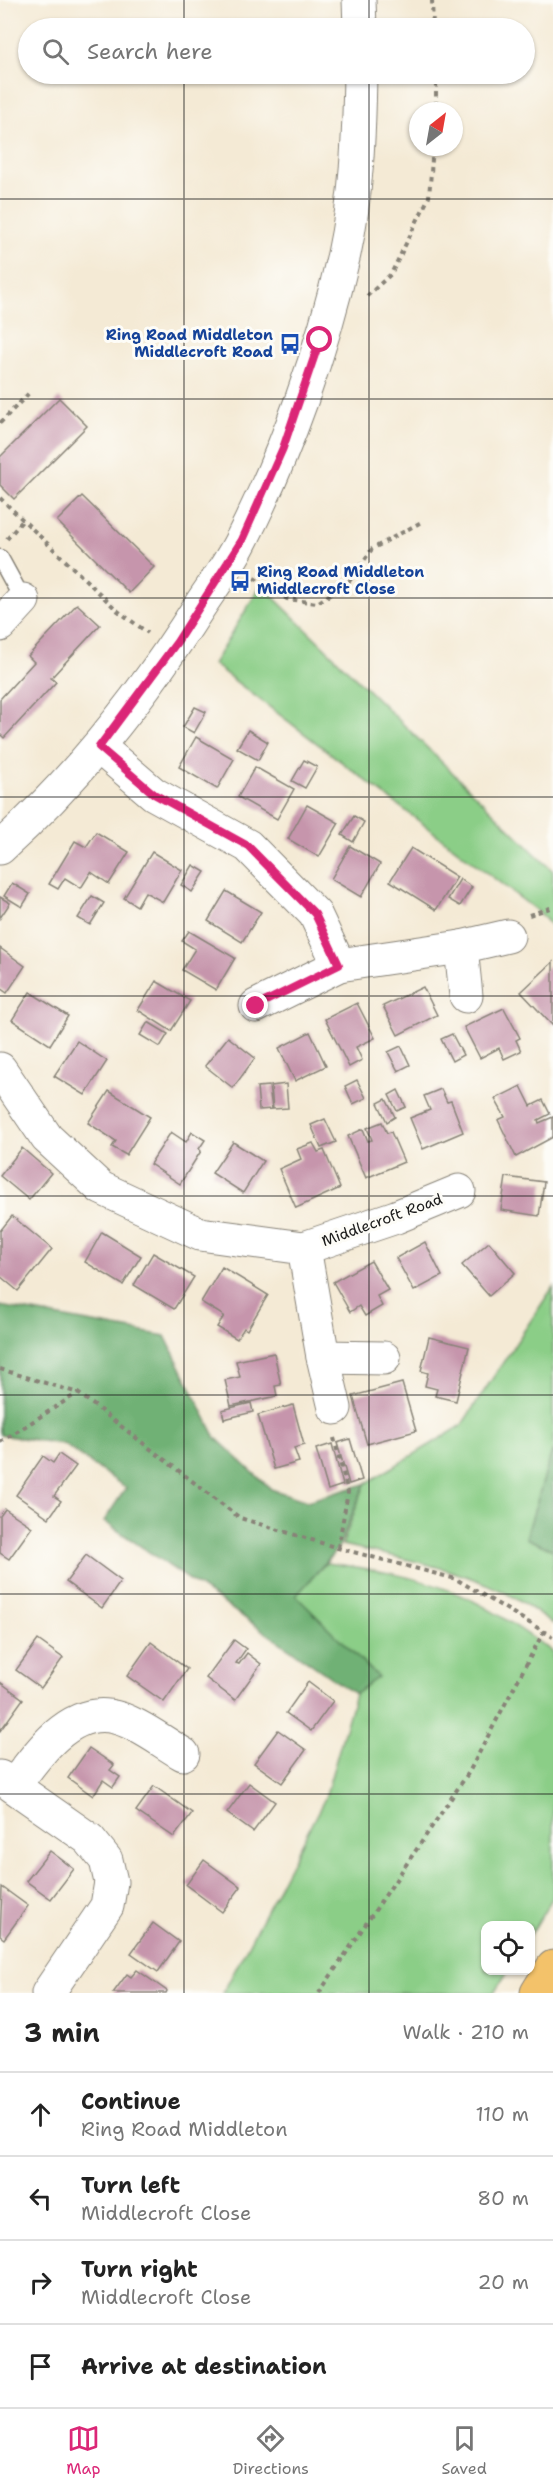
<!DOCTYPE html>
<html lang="en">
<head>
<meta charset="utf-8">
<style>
	:root { --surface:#fff; --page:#f2f2f2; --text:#222; --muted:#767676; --line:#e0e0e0; --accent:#db2777 }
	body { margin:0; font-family:"Shantell Sans",sans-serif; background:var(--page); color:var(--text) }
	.controls { position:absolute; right:18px; bottom:18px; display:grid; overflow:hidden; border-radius:12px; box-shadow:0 2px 4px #0004 }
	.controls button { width:54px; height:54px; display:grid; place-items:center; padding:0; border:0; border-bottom:2px solid var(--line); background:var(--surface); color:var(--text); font:30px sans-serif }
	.compass { position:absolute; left:409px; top:102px; width:54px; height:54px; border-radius:50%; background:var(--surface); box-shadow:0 2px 4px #0004; rotate:31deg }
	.stop { position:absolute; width:18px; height:18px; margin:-14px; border:4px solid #db2777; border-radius:50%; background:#fff }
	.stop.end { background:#db2777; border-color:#fff; box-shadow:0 2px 6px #0008 }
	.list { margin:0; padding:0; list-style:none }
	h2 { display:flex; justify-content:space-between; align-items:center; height:78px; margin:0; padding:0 24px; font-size:26px }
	h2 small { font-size:20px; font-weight:400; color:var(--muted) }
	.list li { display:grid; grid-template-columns:39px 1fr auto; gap:18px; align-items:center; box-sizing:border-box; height:84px; padding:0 24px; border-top:2px solid var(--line) }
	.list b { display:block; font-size:22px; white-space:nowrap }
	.list p { margin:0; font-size:20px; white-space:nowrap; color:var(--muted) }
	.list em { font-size:20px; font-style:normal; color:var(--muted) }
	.icon { flex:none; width:33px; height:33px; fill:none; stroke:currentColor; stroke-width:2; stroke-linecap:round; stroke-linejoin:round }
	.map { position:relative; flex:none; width:553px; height:1993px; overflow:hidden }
	.search { position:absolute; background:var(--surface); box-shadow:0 2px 4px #0004; left:18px; right:18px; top:18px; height:66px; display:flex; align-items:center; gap:15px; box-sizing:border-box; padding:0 21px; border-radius:33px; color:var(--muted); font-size:22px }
	.sheet { height:414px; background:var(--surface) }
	nav { display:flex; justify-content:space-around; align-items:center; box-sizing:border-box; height:84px; border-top:2px solid var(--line); background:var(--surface); font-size:16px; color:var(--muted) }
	nav a { display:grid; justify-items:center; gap:3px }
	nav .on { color:var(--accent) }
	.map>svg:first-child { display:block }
</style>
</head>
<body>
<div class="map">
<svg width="553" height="1993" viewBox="0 0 553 1993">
	<rect width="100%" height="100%" fill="#fdfcf7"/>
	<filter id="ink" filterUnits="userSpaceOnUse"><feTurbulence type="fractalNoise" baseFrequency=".0167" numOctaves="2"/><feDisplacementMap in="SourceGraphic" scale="12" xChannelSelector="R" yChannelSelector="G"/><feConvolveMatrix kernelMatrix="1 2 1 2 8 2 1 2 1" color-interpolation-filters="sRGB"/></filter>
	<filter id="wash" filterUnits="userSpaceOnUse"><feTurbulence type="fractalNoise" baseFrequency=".008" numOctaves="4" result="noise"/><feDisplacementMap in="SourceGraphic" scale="24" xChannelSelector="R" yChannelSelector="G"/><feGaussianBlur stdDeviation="1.35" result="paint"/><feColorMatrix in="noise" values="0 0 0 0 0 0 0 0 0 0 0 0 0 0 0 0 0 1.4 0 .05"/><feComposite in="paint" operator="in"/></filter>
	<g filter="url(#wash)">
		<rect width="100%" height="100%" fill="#f4ead5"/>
		<g fill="#8bce87" stroke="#547552" stroke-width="1.5">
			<polygon points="261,585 553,871 553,928 541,914 213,664"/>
			<path d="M553,1287v161l-27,90 27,12v74c-11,-8 -23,-17 -34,-24 -54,-31 -117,-42 -177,-55l23,-61 96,-58z"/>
			<path d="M326,1563c42,5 85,12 125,28 37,14 70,39 102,61v245l-22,37 -1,-8h-44v44l22,1 -14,22h-271l102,-195 30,-104 23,-17 -83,-81z"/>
		</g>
		<g fill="#70b174" stroke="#466648" stroke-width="1.5">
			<polygon points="0,1306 165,1336 216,1438 271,1489 307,1501 365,1484 338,1548 296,1596 378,1677 355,1694 104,1521 126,1488 63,1444 0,1435"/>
			<polygon points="553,1448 553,1550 526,1538"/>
		</g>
		<g id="blocks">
			<g fill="#c695ac">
				<polygon points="59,398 87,426 14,499 0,485 0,457"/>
				<polygon points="82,496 154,567 129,593 57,521"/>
				<polygon points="77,604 100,625 51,678 56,682 4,738 0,734 0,699 34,662 28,656"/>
				<polygon points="195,707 206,712 194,733 183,727"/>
				<polygon points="248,730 268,742 258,760 237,748"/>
				<polygon points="196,737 234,759 217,789 179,767"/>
				<polygon points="304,760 317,767 305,788 292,781"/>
				<polygon points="255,767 294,789 277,819 238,797"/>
				<polygon points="307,805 339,823 319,857 288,839"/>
				<polygon points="354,816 364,822 353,842 342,835"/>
				<polygon points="96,832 129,852 109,884 91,872 81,888 65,878 58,889 49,884 75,841 86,847"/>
				<polygon points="350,846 380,864 361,897 331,879"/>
				<polygon points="411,848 457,877 436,910 390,881"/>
				<polygon points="152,852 182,870 163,902 145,892 137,906 124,898"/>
				<polygon points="193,865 205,872 192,892 181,885"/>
				<polygon points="460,879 472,887 460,906 448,899"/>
				<polygon points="12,883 30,894 22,907 4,896"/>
				<polygon points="226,891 261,912 242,942 208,921"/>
				<polygon points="92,896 104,903 90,925 78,918"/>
				<polygon points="0,897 10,903 0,918"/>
				<polygon points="189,931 235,958 216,990 182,970 195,949 182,941"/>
				<polygon points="0,948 25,966 7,993 0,988"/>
				<polygon points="553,962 553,1026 521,992"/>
				<polygon points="156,981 190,1001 171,1031 138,1010"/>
				<polygon points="423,987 437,1015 398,1035 383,1006"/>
				<polygon points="30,992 68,1016 50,1045 12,1020"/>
				<polygon points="357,1003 375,1038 356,1047 362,1060 349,1067 325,1019"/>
				<polygon points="504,1008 520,1038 516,1040 521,1051 504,1059 499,1048 480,1058 464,1027"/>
				<polygon points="148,1022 168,1034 160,1047 140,1035"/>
				<polygon points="310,1032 326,1066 295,1081 279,1048"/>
				<polygon points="452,1034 463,1055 452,1061 441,1039"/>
				<polygon points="228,1037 255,1058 233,1088 205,1066"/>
				<polygon points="77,1041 107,1061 85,1095 54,1076"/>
				<polygon points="401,1046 410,1065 398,1071 388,1052"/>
				<polygon points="357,1080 366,1098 353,1104 345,1086"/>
				<polygon points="286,1084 288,1108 273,1109 271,1086"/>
				<polygon points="269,1086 272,1109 259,1110 257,1087"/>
				<polygon points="521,1086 531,1106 543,1100 550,1114 538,1120 539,1123 553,1117 553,1137 516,1157 498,1120 505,1117 495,1099"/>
				<polygon points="441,1089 447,1102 451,1101 463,1132 423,1149 410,1118 430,1110 424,1096"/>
				<polygon points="398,1090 406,1107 397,1111 389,1095"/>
				<polygon points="109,1091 150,1117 126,1155 112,1147 116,1141 88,1123"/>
				<polygon points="386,1099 395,1117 387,1122 378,1103"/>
				<polygon points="325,1119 336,1142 321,1148 311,1125"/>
				<polygon points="382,1122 387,1133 391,1132 404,1162 366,1178 348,1136 363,1129 368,1141 372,1140 367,1128"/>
				<polygon points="171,1132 186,1142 192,1132 205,1140 199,1149 201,1151 180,1184 150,1164"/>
				<polygon points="233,1142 263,1161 243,1193 212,1173"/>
				<polygon points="313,1143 318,1152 324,1150 340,1188 296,1208 279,1169 301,1159 297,1149"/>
				<polygon points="22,1148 51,1173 29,1200 0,1176"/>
				<polygon points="506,1177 544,1182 539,1216 501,1210"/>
				<polygon points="12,1216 52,1249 18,1291 0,1276 0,1231"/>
				<polygon points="102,1232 141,1256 123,1285 85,1262"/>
				<polygon points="425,1242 442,1276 414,1291 396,1258"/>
				<polygon points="489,1242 515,1273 489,1296 462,1265"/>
				<polygon points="153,1253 194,1277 174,1309 134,1285"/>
				<polygon points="371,1261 388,1290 377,1296 382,1306 365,1316 359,1306 350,1312 333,1282"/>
				<polygon points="222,1267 268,1295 247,1330 244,1328 237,1339 217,1327 224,1316 201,1302"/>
				<polygon points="429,1337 469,1347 456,1401 435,1396 437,1389 425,1386 428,1373 421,1371"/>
				<polygon points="274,1353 281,1385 275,1386 277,1396 231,1406 225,1380 240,1377 236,1361"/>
				<polygon points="402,1383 416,1431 367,1444 353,1396"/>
				<polygon points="251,1403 253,1412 224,1419 222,1410"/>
				<polygon points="293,1405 304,1445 294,1448 299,1462 274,1469 258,1415"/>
				<polygon points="350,1439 362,1480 349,1484 337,1443"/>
				<polygon points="332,1444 343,1485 328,1490 316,1449"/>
				<polygon points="59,1454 76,1466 54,1496 61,1501 49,1518 16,1495 43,1456 53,1463"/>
				<polygon points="5,1509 32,1527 9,1559 0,1553 0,1516"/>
				<polygon points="86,1555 121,1581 102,1608 66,1582"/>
				<polygon points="38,1640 63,1658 41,1688 16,1670"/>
				<polygon points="234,1640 246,1649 236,1663 239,1664 247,1653 261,1664 235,1700 206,1678"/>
				<polygon points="151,1642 187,1669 164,1702 127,1676"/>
				<polygon points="0,1682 23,1699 0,1731"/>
				<polygon points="308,1682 333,1701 311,1731 286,1713"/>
				<polygon points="278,1730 306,1750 282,1783 254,1763"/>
				<polygon points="89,1748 114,1765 110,1770 120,1777 113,1787 103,1780 93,1796 68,1778"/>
				<polygon points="249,1783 275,1802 253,1832 227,1813"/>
				<polygon points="154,1786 192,1813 174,1837 136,1811"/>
				<polygon points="50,1851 74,1869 51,1899 26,1881"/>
				<polygon points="204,1860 241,1887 222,1912 186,1885"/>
				<polygon points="2,1887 28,1906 4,1939 0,1936"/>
				<polygon points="153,1923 179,1942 158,1972 131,1953"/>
				<polygon points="137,1970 167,1991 166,1993 113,1993 127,1974 131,1977"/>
			</g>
		</g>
	</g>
	<g filter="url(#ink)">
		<use href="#blocks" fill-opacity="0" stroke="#888378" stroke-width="1.5"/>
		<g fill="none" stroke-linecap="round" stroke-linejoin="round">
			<defs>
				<polyline id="service" points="0,558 23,600"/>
				<g id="minor">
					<polyline points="0,625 23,600"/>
					<polyline points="99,747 154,794 248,846 315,914 339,965 461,947 508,936"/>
					<polyline points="461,947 466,996"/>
					<polyline points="256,1006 339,965"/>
					<polyline points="0,1069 47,1138 101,1188 200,1234 304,1248 396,1217 459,1191"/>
					<polyline points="304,1248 323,1357 335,1408"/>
					<polyline points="323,1357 384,1358"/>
					<polyline points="0,1777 89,1839 106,1860 111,1882 107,1906 48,1993"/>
					<path d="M14,1786c21,-29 53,-76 95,-70 24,3 53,26 74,38"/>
				</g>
				<g id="tertiary">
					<polyline points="359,0 360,28"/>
					<path d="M0,848c79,-71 144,-154 201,-244 14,-21 30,-42 41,-65 44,-86 81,-191 102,-285 13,-59 15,-121 16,-180"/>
				</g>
				<polyline id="motorway" points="537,1993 553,1967"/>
			</defs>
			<use href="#service" stroke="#888378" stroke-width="19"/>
			<use href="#minor" stroke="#888378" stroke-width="35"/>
			<use href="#tertiary" stroke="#888378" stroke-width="35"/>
			<use href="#motorway" stroke="#888378" stroke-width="35"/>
			<g stroke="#888378" stroke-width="4" stroke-dasharray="4.5 4.5" stroke-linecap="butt">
				<polyline points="432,0 433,28"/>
				<polyline points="436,74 436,111"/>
				<polyline points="367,296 391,274 429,197 433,147"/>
				<polyline points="0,423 31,391"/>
				<polyline points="0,498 118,611 148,633"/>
				<polyline points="7,539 23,520"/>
				<polyline points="254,578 287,599 317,603 348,583 372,549 423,521"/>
				<polyline points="529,915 553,907"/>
				<polyline points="0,1369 78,1393 240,1518 338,1548 456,1579 553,1637"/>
				<polyline points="334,1438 348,1492 338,1548"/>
				<polyline points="0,1442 78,1393"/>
				<polyline points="319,1993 469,1772 544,1631"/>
			</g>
			<use href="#service" stroke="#fff" stroke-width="16"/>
			<use href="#minor" stroke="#fff" stroke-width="33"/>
			<use href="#tertiary" stroke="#fff" stroke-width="33"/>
			<use href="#motorway" stroke="#f3c26a" stroke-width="33"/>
		</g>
	</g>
	<g fill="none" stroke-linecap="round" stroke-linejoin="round" filter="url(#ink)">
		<polyline stroke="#db2777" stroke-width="8" points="256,1006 339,965 315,914 248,846 154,794 99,747 177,642 242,540 283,448 320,340"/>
	</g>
	<path fill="none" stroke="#1c1c1c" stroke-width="1.5" stroke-opacity="0.55" d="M184,0v28M369,0v28M184,74v1919M369,74v1919M0,199h553M0,399h553M0,598h553M0,797h553M0,996h553M0,1196h553M0,1395h553M0,1594h553M0,1794h553"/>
	<defs>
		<symbol id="bus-bare" viewBox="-9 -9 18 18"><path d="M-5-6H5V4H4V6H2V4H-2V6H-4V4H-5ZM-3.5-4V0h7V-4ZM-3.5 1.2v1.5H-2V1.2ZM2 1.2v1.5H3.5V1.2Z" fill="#1a4fb4" stroke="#fdfcf7" stroke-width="2.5" paint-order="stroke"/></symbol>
	</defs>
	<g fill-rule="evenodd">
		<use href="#bus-bare" x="275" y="329" width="30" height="30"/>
		<use href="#bus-bare" x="225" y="566" width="30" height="30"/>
	</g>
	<g text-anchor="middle" stroke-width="6" stroke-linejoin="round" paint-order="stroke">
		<g font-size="15" font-weight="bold" fill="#164399" stroke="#fdfcf7" text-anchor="end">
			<text x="273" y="340">Ring Road Middleton<tspan x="273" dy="17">Middlecroft Road</tspan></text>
			<text x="257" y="577" text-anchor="start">Ring Road Middleton<tspan x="257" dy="17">Middlecroft Close</tspan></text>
		</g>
		<g font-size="15" fill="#1c1c1c" stroke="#fdfcf7">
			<text transform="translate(382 1220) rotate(-20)" y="5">Middlecroft Road</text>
		</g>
	</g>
</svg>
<div class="controls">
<button><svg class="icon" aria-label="locate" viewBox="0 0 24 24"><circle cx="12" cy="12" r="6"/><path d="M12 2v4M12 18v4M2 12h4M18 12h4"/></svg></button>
</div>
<svg class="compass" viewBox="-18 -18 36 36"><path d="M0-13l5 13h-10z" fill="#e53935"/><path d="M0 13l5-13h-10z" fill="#767676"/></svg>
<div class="stop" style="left:320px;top:340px"></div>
<div class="stop end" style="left:256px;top:1006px"></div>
<div class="search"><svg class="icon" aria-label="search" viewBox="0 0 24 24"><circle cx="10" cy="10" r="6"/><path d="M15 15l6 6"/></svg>Search here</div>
</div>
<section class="sheet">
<h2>3 min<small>Walk · 210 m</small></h2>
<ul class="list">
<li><svg class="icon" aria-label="ahead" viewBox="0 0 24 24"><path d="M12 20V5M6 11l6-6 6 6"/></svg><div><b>Continue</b><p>Ring Road Middleton</p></div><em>110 m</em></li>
<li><svg class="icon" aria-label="left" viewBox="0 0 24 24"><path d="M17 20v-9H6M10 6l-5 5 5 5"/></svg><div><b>Turn left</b><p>Middlecroft Close</p></div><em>80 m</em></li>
<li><svg class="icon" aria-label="right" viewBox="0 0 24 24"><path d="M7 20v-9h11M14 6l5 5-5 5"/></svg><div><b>Turn right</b><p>Middlecroft Close</p></div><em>20 m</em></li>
<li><svg class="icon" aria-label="arrive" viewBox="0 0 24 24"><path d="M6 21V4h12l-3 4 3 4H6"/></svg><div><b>Arrive at destination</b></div></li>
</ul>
</section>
<nav>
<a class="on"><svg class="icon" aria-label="map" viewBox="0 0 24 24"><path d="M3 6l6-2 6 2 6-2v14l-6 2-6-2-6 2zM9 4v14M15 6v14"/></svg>Map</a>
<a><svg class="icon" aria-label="directions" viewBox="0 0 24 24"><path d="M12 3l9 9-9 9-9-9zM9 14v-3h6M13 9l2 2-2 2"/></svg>Directions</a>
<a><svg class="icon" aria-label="saved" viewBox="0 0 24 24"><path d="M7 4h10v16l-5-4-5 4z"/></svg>Saved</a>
</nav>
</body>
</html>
